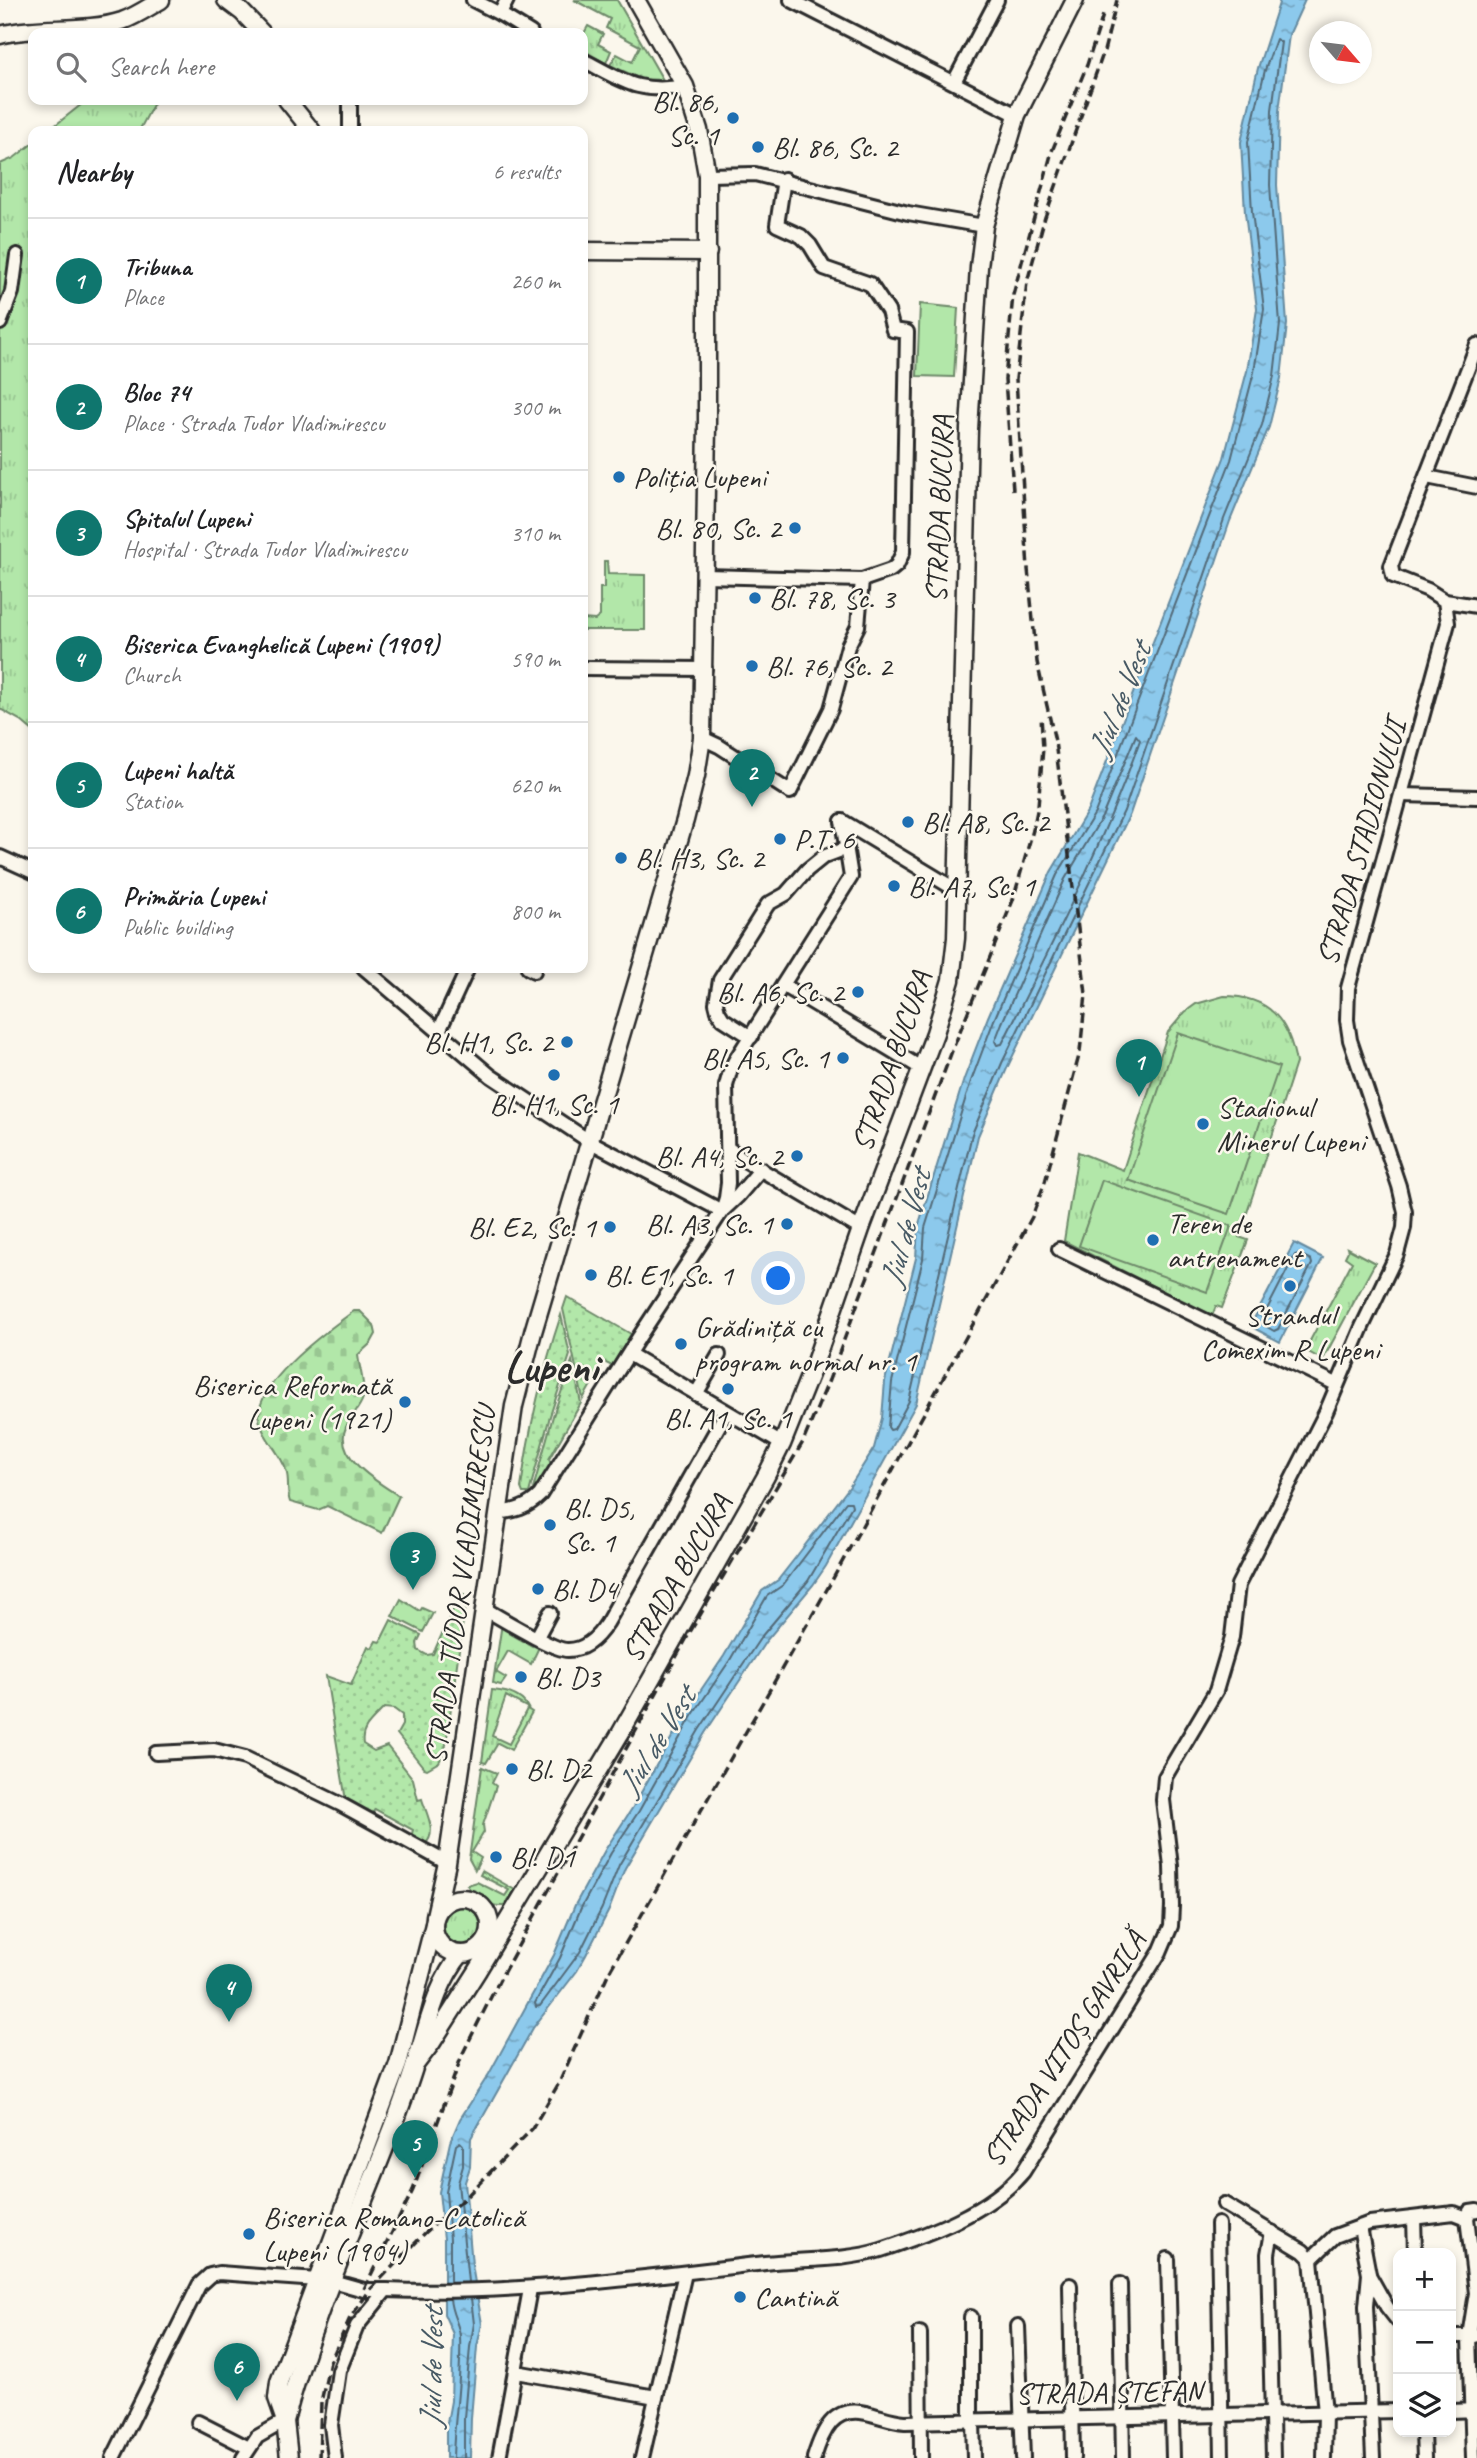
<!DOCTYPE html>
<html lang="en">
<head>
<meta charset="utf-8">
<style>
	:root { --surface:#fff; --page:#f2f2f2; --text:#202124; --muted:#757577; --line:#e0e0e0; --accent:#0f766e }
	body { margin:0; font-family:Caveat,sans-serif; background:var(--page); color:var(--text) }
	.controls { position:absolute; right:21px; bottom:21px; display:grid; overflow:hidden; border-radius:14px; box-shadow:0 4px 10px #0003 }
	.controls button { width:63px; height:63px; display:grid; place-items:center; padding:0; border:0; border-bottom:2px solid var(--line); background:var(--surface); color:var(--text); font:35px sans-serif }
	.compass { position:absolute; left:1309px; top:21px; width:63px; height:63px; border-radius:50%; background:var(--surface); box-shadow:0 4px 10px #0003; rotate:118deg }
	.you { position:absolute; left:779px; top:1279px; width:24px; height:24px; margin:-18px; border:5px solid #fff; border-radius:50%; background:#1a73e8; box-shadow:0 0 0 10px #1a73e833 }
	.badge { display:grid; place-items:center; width:46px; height:46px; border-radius:50%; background:var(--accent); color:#fff; font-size:23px; font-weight:700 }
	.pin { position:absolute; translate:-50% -58px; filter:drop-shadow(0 2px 4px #0008) }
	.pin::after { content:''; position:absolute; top:37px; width:24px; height:21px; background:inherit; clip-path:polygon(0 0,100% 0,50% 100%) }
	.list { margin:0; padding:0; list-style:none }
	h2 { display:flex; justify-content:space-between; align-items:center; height:91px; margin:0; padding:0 28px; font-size:30px }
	h2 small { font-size:23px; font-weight:400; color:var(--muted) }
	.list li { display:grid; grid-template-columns:46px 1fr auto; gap:21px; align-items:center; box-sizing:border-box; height:126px; padding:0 28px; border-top:2px solid var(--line) }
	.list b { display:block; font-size:26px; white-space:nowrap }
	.list p { margin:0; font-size:23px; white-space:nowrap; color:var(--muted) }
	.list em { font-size:23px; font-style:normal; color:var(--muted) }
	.icon { flex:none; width:38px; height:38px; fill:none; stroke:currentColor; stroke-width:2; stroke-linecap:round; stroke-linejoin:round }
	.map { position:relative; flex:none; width:1477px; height:2458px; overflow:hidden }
	.search { position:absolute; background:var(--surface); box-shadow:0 4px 10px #0003; left:28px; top:28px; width:560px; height:77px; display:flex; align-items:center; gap:18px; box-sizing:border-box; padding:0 24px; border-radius:14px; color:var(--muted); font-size:26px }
	.panel { position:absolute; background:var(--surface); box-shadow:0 4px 10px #0003; left:28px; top:126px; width:560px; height:847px; border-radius:14px }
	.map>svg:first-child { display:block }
</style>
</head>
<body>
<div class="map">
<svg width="1477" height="2458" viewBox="0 0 1477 2458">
	<defs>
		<pattern id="grass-tufts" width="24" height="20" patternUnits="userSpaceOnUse" patternTransform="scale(1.75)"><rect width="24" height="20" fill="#b2e7a9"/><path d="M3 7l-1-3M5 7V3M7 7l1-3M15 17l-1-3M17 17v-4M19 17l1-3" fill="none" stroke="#99c692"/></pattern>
		<pattern id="cemetery-stones" width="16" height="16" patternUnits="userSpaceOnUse" patternTransform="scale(1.75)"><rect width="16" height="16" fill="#b2e7a9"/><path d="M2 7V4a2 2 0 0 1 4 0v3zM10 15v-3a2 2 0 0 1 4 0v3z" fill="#99c692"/></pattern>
		<pattern id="park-dots" width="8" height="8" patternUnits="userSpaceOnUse" patternTransform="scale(1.75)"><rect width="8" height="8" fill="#b2e7a9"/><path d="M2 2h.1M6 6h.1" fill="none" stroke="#99c692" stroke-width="1.8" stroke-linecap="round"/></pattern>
		<pattern id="water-ripples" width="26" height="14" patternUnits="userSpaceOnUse" patternTransform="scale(1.75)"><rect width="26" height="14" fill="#8cc9ec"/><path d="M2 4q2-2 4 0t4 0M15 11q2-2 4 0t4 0" fill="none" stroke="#73a3bf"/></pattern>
	</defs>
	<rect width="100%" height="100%" fill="#fbf7ec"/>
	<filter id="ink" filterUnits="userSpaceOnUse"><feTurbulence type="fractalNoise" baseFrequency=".0143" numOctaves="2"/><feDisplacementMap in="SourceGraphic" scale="14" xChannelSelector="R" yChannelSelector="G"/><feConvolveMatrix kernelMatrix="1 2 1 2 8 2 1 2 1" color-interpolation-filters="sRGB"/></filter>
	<g filter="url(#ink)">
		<g fill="url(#grass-tufts)" stroke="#6e896a" stroke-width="2">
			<polygon points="574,0 617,0 663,80 641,79 610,65 617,54 632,62 640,46 606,28 610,19"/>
			<polygon points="588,26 603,34 598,44 611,51 606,63 583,50 583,35"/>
			<polygon points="87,100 151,100 154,103 139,131 48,131"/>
			<polygon points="33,143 33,731 20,720 0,709 0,164 14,158"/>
			<polygon points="604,561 607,561 608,574 645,575 645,630 583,630 583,619 595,620 600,616 600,588 604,588"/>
			<path d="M1224,996c45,0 65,24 72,67l-57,174 9,3 -26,68 -6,-2 -4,10 -148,-75 14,-89 45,18 45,-138 17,-20 11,-8z"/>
			<polygon points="1347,1248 1375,1263 1320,1365 1321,1359 1305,1350 1352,1262 1345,1257 1348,1251"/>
			<polygon points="401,1599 420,1611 422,1608 433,1613 423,1632 392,1616"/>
			<polygon points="502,1623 511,1628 509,1633 532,1646 535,1641 540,1645 531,1664 508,1651 496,1672 506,1678 501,1685 493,1683"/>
			<path d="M492,1690c13,1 30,5 36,18l-22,-12 -14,40 17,8 18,-35 5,3 -21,38 -13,-7 -12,20 -4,-1z"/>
			<polygon points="482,1767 497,1773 492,1783 496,1786 483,1825 484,1832 472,1852 481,1858 475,1870 469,1859"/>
			<path d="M482,1871l33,19 -11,16c-16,1 -29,-8 -37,-21l10,-3 28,14 4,-6 -29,-15z"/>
			<circle cx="462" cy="1926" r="24"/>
		</g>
		<path fill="url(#cemetery-stones)" stroke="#6e896a" stroke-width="2" d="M354,1311h6l14,14 2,9 -5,9 -13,12c1,12 8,31 5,43 -3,10 -13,19 -17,29 -13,30 33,56 53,69l-17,37 -55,-27 -9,4 -28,-8c-4,-11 0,-21 -4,-32 -6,-18 -21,-30 -26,-47 -11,-37 68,-93 94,-112z"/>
		<g fill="url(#park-dots)" stroke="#6e896a" stroke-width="2">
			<polygon points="567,1297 631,1334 612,1366 604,1362 583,1399 563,1309"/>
			<path d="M561,1315l9,40 -20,61 -21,77h-6l-2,-5c8,-60 21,-116 40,-173z"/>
			<polygon points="572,1361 581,1403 549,1459 552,1467 536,1491 532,1493 553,1416"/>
			<path d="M460,1594h4l2,5 -21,152 -6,11 -12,7 -3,-1 -27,-34 5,-9v-10l-8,-6 -10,-1c-10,11 -24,20 -21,36l11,7 13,-5 26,33 5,21 4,-1c4,14 16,34 3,45l-14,-7 2,-7 -38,-21 -4,7 -25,-15 -20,-125 25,9 17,-39 4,2 4,-7 4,1 11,-22 30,15 -4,8 1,7 9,5 6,-1z"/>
		</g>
		<g fill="#b2e7a9" stroke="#6e896a" stroke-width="2">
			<polygon points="920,304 958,308 954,377 917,376"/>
			<polygon points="1178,1033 1279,1067 1229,1214 1128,1180"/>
			<polygon points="1102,1180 1231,1226 1207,1292 1079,1246"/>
		</g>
		<g fill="url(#water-ripples)" stroke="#658a9f" stroke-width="2">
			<polygon points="1280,0 1305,0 1289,35 1279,111 1277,185 1287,324 1281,378 1269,427 1230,521 1130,814 1008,1066 978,1136 916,1404 826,1566 813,1585 766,1641 705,1733 625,1868 609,1910 586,1955 577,1971 533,2028 471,2138 470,2167 465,2182 472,2265 482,2324 477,2347 471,2418 470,2458 446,2458 446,2428 451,2401 453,2334 444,2314 444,2239 439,2192 450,2142 460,2119 489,2074 554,1955 575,1905 605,1850 633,1807 686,1712 724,1656 762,1591 778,1580 796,1557 850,1486 874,1448 882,1418 885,1381 916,1258 918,1227 964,1079 988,1017 1051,872 1088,810 1224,458 1247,371 1257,309 1245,213 1241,142 1258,68"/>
			<polygon points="1294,1243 1323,1258 1280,1342 1250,1326"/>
		</g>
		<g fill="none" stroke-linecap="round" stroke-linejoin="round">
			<g stroke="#526a78" stroke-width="2">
				<polygon points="1276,39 1281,42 1272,110 1270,185 1280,324 1274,376 1262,425 1224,519 1124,811 1002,1063 972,1134 909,1401 894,1429 890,1430 888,1427 892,1382 923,1259 925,1228 971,1081 994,1020 1057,875 1095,813 1231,460 1254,372 1264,309 1252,212 1248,142 1265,70"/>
				<path d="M1136,735l4,5c-37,105 -88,204 -138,304l-5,1 -2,-4 7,-18 63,-144 37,-62z"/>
				<polygon points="1299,1254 1311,1260 1312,1264 1278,1329 1274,1331 1262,1324 1261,1321 1295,1255"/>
				<polygon points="846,1502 851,1502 852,1506 808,1581 761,1637 699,1730 619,1865 602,1908 580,1952 540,2006 536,2007 535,2003 560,1958 581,1908 611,1853 639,1811 692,1716 730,1660 767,1596 783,1585"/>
				<polyline points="450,2283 450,2239 446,2192 456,2145 460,2142 463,2145 463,2166 458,2183 468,2282"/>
				<path d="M450,2298c1,17 9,25 10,38 2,41 -6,81 -7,122"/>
				<polyline points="464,2458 464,2418 470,2347 474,2324 471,2298"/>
			</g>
			<defs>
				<g id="minor">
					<polyline points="473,0 500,14"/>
					<polyline points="507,0 500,14 531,33"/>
					<polyline points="791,0 1017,115"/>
					<path d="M583,60c39,20 56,35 102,26"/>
					<polyline points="954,82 997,0"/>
					<polyline points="350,131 350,100"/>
					<polyline points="707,175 755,174 908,213 984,226"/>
					<polyline points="0,323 12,292 17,255"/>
					<polyline points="1427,477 1477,487"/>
					<polyline points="705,576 862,580 891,570 897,565 903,552 907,332 893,330 888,311 870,284 824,268 810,245 801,236 777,225 784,179"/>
					<polyline points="1445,601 1477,606"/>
					<polyline points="583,668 705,669"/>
					<polyline points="702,738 719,746 790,792 831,709 848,646 858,626 862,580"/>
					<polyline points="1402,795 1477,797"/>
					<polyline points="842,821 958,891"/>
					<polyline points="0,857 33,872"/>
					<polyline points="364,968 491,1076 589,1141 722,1211 738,1196 761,1169"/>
					<polyline points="528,968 534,971"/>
					<polyline points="783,985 921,1068"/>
					<polyline points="439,1031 468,968"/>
					<polyline points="751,1037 723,1019 718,1011 716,1003 720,980 768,904 786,894 807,870 823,857 847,848"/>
					<polyline points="728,1148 746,1161 861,1229"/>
					<polyline points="1059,1249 1336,1384"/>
					<polyline points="629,1354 782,1444"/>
					<polyline points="696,1394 719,1355"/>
					<path d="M497,1513c18,-2 30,-5 43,-18l99,-158 83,-126 4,-13 2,-15 -2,-97 5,-18 5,-9 115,-182 -9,-56"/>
					<path d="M483,1608c16,9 71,43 85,42 18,0 30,-13 39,-27l119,-210"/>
					<polyline points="537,1637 550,1613"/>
					<polyline points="156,1753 214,1750 245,1758 340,1804 447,1863"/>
					<polyline points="1224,2204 1303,2251 1311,2259 1325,2413 1324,2458"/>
					<polyline points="1414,2218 1415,2253"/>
					<polyline points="1218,2224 1222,2458"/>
					<polyline points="1360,2227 1369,2274 1366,2306 1373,2458"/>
					<polyline points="1272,2232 1268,2254 1273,2458"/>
					<polyline points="1168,2259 1173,2458"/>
					<polyline points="1311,2259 1335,2236 1370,2223 1454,2213 1467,2218"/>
					<polyline points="1369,2275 1387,2307 1398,2321"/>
					<polyline points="1120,2284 1123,2458"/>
					<polyline points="1070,2285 1073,2458"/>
					<path d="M386,2290c127,5 253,-12 379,-27 37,-4 81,-2 116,-13 48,-16 109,-38 142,-78l137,-220 11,-26 1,-20 -1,-40 -8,-66 2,-23 51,-86 16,-54 6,-52 88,-173 36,-85 35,-73 7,-26 1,-16 -6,-26 -49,-146 -3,-20 1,-32 100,-365 -3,-22 -17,-11 -35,-14 -2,-10 86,-221"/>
					<polyline points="1018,2326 1023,2458"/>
					<polyline points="920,2333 921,2458"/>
					<polyline points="1451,2336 1475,2336"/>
					<polyline points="516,2372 656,2397"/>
					<polyline points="1451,2411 1477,2410"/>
					<polyline points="971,2421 971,2317"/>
					<polyline points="973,2421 974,2458"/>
					<polyline points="198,2422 249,2448"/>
					<polyline points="1423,2432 1424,2458"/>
					<polyline points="113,2458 199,2285 210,2275 219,2273 332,2281 364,2290 386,2290 357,2326 339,2371 331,2425 335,2458"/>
					<polyline points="243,2458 257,2437 285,2421"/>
					<polyline points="499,2458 530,2289"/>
					<polyline points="642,2458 685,2273"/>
					<path d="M814,2458c8,-26 19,-53 52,-45 14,3 25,8 39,9l493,-11"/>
					<polyline points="1473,2458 1469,2336 1476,2293 1467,2218 1470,2211 1477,2210"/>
				</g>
				<g id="major">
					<polyline points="226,0 242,12 262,33"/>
					<path d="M0,35c39,-10 85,-2 122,-14 14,-5 27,-14 39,-21"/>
					<polyline points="287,100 312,131"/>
					<polyline points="583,251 708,252"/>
					<circle cx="462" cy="1926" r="28"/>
					<polyline points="435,1916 447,1863 514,1406 533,1332 685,820 696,776 702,738 707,423 707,175 699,130 685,86 636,0"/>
					<polyline points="415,2065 431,2044 478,1970 620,1734 766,1476 782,1444 815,1362 861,1229 935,1033 951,980 956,938 969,429 979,267 984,226 1017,115 1075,0"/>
					<path d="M285,2421c27,-103 72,-200 110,-299 7,-20 15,-40 21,-61 12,-36 20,-77 45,-107"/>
					<polyline points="289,2458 285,2421 277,2398 279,2382 398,2064 434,1924"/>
				</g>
			</defs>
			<use href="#minor" stroke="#2b2b2b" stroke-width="18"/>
			<use href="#major" stroke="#2b2b2b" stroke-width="21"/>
			<use href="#minor" stroke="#fbf7ec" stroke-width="12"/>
			<use href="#major" stroke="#fbf7ec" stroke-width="16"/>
			<g stroke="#2b2b2b" stroke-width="3.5" stroke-dasharray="10 5" stroke-linecap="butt">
				<polyline points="1013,490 1005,379 1013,295 1052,151 1087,65 1103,15"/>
				<polyline points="364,2289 413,2190 462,2055 500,1979 690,1632 803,1442 829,1380 952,1051 1013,900 1033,830 1038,806 1043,748 1041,716"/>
				<polyline points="319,2458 321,2402 330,2362 350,2318 370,2290 425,2233 469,2194 532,2129 559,2083 608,1974 830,1584 1032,1217 1045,1182 1080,1052 1086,994 1055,741 1037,662 1028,569 1016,379 1027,282 1045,217 1104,51 1117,0"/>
			</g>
		</g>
	</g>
	<g fill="#1f6fb2" stroke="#fbf7ec" stroke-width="2.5">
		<circle cx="733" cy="118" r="7"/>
		<circle cx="758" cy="147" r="7"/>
		<circle cx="619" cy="477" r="7"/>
		<circle cx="795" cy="528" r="7"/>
		<circle cx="755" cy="598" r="7"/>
		<circle cx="752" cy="666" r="7"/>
		<circle cx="908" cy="822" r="7"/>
		<circle cx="780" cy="839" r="7"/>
		<circle cx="621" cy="858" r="7"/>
		<circle cx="894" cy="886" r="7"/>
		<circle cx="858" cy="992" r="7"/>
		<circle cx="567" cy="1042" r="7"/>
		<circle cx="843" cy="1058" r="7"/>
		<circle cx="554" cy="1075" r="7"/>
		<circle cx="1203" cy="1124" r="7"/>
		<circle cx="797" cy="1156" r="7"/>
		<circle cx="787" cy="1224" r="7"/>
		<circle cx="610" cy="1227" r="7"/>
		<circle cx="1153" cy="1240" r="7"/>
		<circle cx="591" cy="1275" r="7"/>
		<circle cx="1290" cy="1286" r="7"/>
		<circle cx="681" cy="1344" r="7"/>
		<circle cx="728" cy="1389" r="7"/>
		<circle cx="405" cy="1402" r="7"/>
		<circle cx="550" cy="1525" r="7"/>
		<circle cx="538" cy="1589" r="7"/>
		<circle cx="521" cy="1677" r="7"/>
		<circle cx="512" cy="1769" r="7"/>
		<circle cx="496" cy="1857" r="7"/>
		<circle cx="249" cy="2234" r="7"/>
		<circle cx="740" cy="2297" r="7"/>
	</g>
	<g text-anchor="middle" stroke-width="5" stroke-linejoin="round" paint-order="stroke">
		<g font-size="30" fill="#2b2b2b" stroke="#fbf7ec" text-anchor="start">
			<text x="719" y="111" text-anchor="end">Bl. 86,<tspan x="719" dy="34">Sc. 1</tspan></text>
			<text x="772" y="157">Bl. 86, Sc. 2</text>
			<text x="633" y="487">Poliția Lupeni</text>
			<text x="781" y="538" text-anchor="end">Bl. 80, Sc. 2</text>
			<text x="769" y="608">Bl. 78, Sc. 3</text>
			<text x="766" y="676">Bl. 76, Sc. 2</text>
			<text x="922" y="832">Bl. A8, Sc. 2</text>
			<text x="794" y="849">P.T. 6</text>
			<text x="635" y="868">Bl. H3, Sc. 2</text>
			<text x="908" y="896">Bl. A7, Sc. 1</text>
			<text x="844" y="1002" text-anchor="end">Bl. A6, Sc. 2</text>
			<text x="553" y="1052" text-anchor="end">Bl. H1, Sc. 2</text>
			<text x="829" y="1068" text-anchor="end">Bl. A5, Sc. 1</text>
			<text x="554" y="1114" text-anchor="middle">Bl. H1, Sc. 1</text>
			<text x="1217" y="1117">Stadionul<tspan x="1217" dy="34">Minerul Lupeni</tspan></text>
			<text x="783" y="1166" text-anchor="end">Bl. A4, Sc. 2</text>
			<text x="1167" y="1233">Teren de<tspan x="1167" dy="34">antrenament</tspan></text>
			<text x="773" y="1234" text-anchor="end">Bl. A3, Sc. 1</text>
			<text x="596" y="1237" text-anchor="end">Bl. E2, Sc. 1</text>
			<text x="605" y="1285">Bl. E1, Sc. 1</text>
			<text x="1290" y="1325" text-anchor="middle">Strandul<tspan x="1290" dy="34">Comexim R Lupeni</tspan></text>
			<text x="695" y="1337">Grădiniță cu<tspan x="695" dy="34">program normal nr. 1</tspan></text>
			<text x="391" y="1395" text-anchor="end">Biserica Reformată<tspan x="391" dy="34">Lupeni (1921)</tspan></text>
			<text x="728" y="1428" text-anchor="middle">Bl. A1, Sc. 1</text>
			<text x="564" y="1518">Bl. D5,<tspan x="564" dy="34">Sc. 1</tspan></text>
			<text x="552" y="1599">Bl. D4</text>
			<text x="535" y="1687">Bl. D3</text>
			<text x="526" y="1779">Bl. D2</text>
			<text x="510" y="1867">Bl. D1</text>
			<text x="263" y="2227">Biserica Romano-Catolică<tspan x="263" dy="34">Lupeni (1904)</tspan></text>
			<text x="754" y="2307">Cantină</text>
		</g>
		<g font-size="30" fill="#2b2b2b" stroke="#fbf7ec">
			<text transform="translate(939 509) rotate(-88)" y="10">STRADA BUCURA</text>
			<text transform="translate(1361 842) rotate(-74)" y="10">STRADA STADIONULUI</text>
			<text transform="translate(891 1061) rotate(-71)" y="10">STRADA BUCURA</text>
			<text transform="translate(676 1578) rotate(-60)" y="10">STRADA BUCURA</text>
			<text transform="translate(460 1585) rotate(-82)" y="10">STRADA TUDOR VLADIMIRESCU</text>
			<text transform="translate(1064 2049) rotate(-57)" y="10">STRADA VITOȘ GAVRILĂ</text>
			<text transform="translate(1109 2392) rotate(-1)" y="10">STRADA ȘTEFAN</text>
		</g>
		<g font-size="32" font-style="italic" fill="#485a65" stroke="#fbf7ec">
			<text transform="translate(1119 700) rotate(-68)" y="11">Jiul de Vest</text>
			<text transform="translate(905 1228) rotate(-75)" y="11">Jiul de Vest</text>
			<text transform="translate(656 1741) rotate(-58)" y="11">Jiul de Vest</text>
			<text transform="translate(431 2368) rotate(-89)" y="11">Jiul de Vest</text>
		</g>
		<g font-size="44" font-weight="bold" fill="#2b2b2b" stroke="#fbf7ec">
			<text x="551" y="1381">Lupeni</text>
		</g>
	</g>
</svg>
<div class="controls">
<button>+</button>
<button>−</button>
<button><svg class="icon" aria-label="layers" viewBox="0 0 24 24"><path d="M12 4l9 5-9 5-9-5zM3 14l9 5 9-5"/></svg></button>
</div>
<svg class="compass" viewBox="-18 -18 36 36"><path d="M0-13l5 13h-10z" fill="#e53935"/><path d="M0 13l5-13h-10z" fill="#757577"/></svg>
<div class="you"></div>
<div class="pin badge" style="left:1139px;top:1097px">1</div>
<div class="pin badge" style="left:752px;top:807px">2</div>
<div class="pin badge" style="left:413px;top:1590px">3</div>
<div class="pin badge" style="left:229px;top:2022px">4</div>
<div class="pin badge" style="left:415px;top:2178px">5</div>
<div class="pin badge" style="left:237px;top:2401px">6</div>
<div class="search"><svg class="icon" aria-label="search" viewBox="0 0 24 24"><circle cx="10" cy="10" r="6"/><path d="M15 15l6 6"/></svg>Search here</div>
<section class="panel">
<h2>Nearby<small>6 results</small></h2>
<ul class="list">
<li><span class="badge">1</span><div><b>Tribuna</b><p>Place</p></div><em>260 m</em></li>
<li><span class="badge">2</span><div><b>Bloc 74</b><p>Place · Strada Tudor Vladimirescu</p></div><em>300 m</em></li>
<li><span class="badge">3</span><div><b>Spitalul Lupeni</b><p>Hospital · Strada Tudor Vladimirescu</p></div><em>310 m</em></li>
<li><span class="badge">4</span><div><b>Biserica Evanghelică Lupeni (1909)</b><p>Church</p></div><em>590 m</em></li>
<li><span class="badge">5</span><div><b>Lupeni haltă</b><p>Station</p></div><em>620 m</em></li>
<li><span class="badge">6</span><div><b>Primăria Lupeni</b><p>Public building</p></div><em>800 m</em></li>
</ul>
</section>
</div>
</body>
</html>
